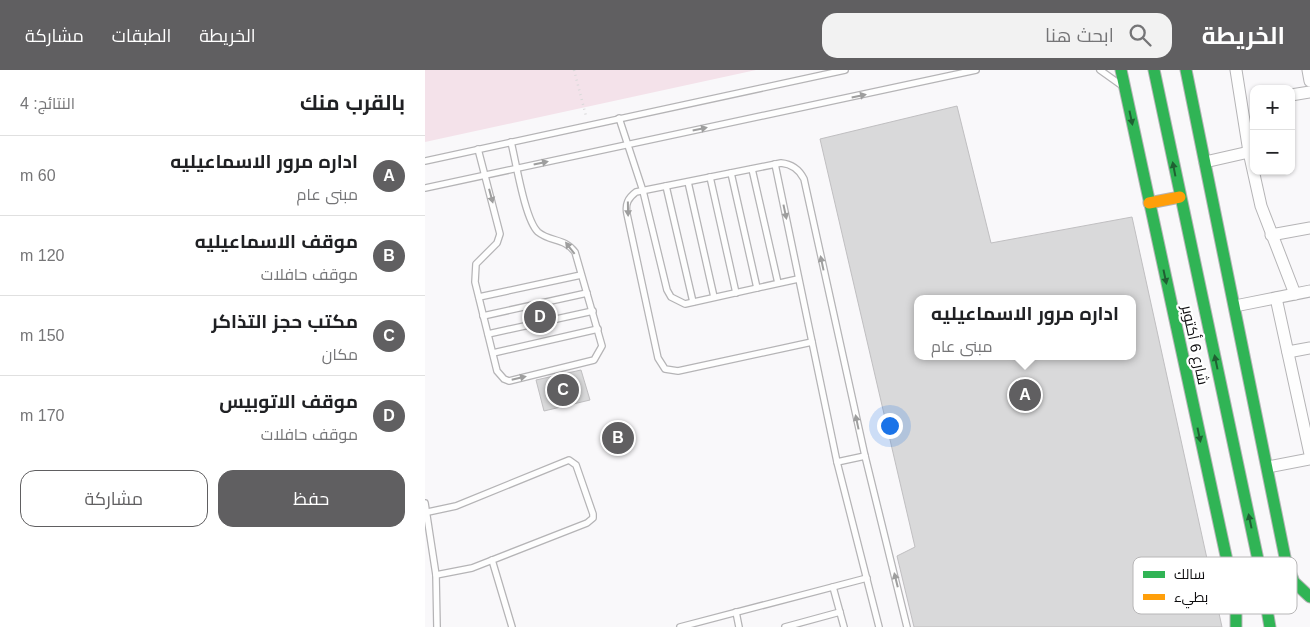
<!DOCTYPE html>
<html lang="ar">
<head>
<meta charset="utf-8">
<style>
	:root { --surface:#fff; --page:#f2f2f2; --text:#202124; --muted:#757577; --line:#e0e0e0; --accent:#605f61 }
	body { margin:0; font-family:Helvetica,Cairo,sans-serif; background:var(--page); color:var(--text); direction:rtl }
	.controls { position:absolute; right:15px; top:15px; display:grid; overflow:hidden; border-radius:10px; box-shadow:0 1px 4px #0004 }
	.controls button { width:45px; height:45px; display:grid; place-items:center; padding:0; border:0; border-bottom:1px solid var(--line); background:var(--surface); color:var(--text); font:25px sans-serif }
	.you { position:absolute; left:464px; top:355px; width:18px; height:18px; margin:-12px; border:4px solid #fff; border-radius:50%; background:#1a73e8; box-shadow:0 0 0 8px #1a73e833 }
	.badge { display:grid; place-items:center; width:32px; height:32px; border-radius:50%; background:var(--accent); color:#fff; font-size:16px; font-weight:700 }
	.pin { position:absolute; translate:-50% -50%; border:2px solid #fff; box-shadow:0 1px 5px #0006 }
	.popup { position:absolute; left:489px; top:225px; width:222px; height:65px; box-sizing:border-box; display:grid; place-content:center; border-radius:10px; background:var(--surface); filter:drop-shadow(0 1px 4px #0005); font-size:16px; white-space:nowrap; color:var(--muted) }
	.popup b { font-size:19px; color:var(--text) }
	.popup::after { content:''; position:absolute; left:50%; top:100%; margin-left:-10px; border:10px solid transparent; border-top-color:var(--surface) }
	.list { margin:0; padding:0; list-style:none }
	h2 { display:flex; justify-content:space-between; align-items:center; height:65px; margin:0; padding:0 20px; font-size:21px }
	h2 small { font-size:16px; font-weight:400; color:var(--muted) }
	.list li { display:grid; grid-template-columns:32px 1fr auto; gap:15px; align-items:center; box-sizing:border-box; height:80px; padding:0 20px; border-top:1px solid var(--line) }
	.list b { display:block; font-size:19px; white-space:nowrap }
	.list p { margin:0; font-size:16px; white-space:nowrap; color:var(--muted) }
	.list em { font-size:16px; font-style:normal; color:var(--muted) }
	.actions { display:flex; gap:10px; padding:15px 20px }
	.actions a { flex:1; padding:11px 0; border:1px solid var(--accent); border-radius:15px; text-align:center; font-size:18px; color:var(--accent) }
	.actions .main { background:var(--accent); color:#fff }
	.icon { flex:none; width:28px; height:28px; fill:none; stroke:currentColor; stroke-width:2; stroke-linecap:round; stroke-linejoin:round }
	.map { position:relative; flex:none; width:885px; height:557px; overflow:hidden; direction:ltr }
	header { display:flex; align-items:center; gap:30px; box-sizing:border-box; height:70px; padding:0 25px; background:var(--accent); color:#fff }
	header strong { font-size:24px }
	nav { display:flex; gap:28px; margin-inline-start:auto; font-size:18px }
	.search { width:350px; height:45px; background:var(--page); display:flex; align-items:center; gap:12px; box-sizing:border-box; padding:0 18px; border-radius:15px; color:var(--muted); font-size:19px }
	main { display:flex }
	aside { flex:1; background:var(--surface) }
	.map>svg:first-child { display:block }
</style>
</head>
<body>
<header>
<strong>الخريطة</strong>
<div class="search"><svg class="icon" aria-label="search" viewBox="0 0 24 24"><circle cx="10" cy="10" r="6"/><path d="M15 15l6 6"/></svg>ابحث هنا</div>
<nav><a>الخريطة</a><a>الطبقات</a><a>مشاركة</a></nav>
</header>
<main>
<div class="map">
<svg width="885" height="557" viewBox="0 0 885 557">
	<rect width="100%" height="100%" fill="#f9f8fa"/>
	<polygon fill="#f4e2ea" points="0,0 331,0 0,72"/>
	<g fill="#d9d9da" stroke="#c0bfc1" fill-rule="evenodd">
		<path d="M532,36l34,137 141,-26 90,410h-308l-17,-71 18,-9 -95,-408zM492,229h216v57h-216z"/>
		<polygon points="156,300 165,330 119,341 111,310"/>
	</g>
	<g fill="none" stroke-linecap="round" stroke-linejoin="round">
		<defs>
			<g id="lane">
				<polyline points="675,0 696,15"/>
				<polyline points="194,48 218,121 242,220 246,227 260,234 373,209"/>
				<path d="M53,79l22,85 -3,9 -21,21 -1,18 22,89 7,8 5,2 85,-21 8,-14 -27,-94c-10,-14 -25,-10 -37,-20 -13,-12 -22,-70 -27,-90"/>
				<polyline points="0,91 420,0"/>
				<polyline points="350,94 412,392 454,557"/>
				<polyline points="327,99 353,213"/>
				<polyline points="306,103 332,218"/>
				<polyline points="285,107 311,223"/>
				<polyline points="263,112 289,227"/>
				<polyline points="241,116 268,232"/>
				<polyline points="0,118 551,0"/>
				<polyline points="54,227 156,205"/>
				<polyline points="58,246 162,223"/>
				<polyline points="63,264 168,241"/>
				<path d="M387,272l-134,29 -13,-2 -7,-11 -31,-144c-2,-10 1,-16 9,-22l145,-29c11,1 18,6 23,16l61,277 42,171"/>
				<polyline points="68,283 173,259"/>
				<polyline points="412,392 440,386"/>
				<polyline points="0,433 11,505 12,557"/>
				<polyline points="3,442 31,436 144,390 151,395 168,444 168,448 162,453 47,498 11,505"/>
				<polyline points="67,490 87,557"/>
				<polyline points="408,517 419,557"/>
				<polyline points="311,542 314,557"/>
				<polyline points="255,557 442,508"/>
				<polyline points="360,557 415,542"/>
			</g>
			<g id="street">
				<polyline points="811,0 824,82 836,136 870,224"/>
				<polyline points="883,0 885,11"/>
				<polyline points="866,25 885,22"/>
				<polyline points="780,92 824,82"/>
				<polyline points="846,165 885,158"/>
				<polyline points="851,228 885,384"/>
				<polyline points="810,236 885,221"/>
				<polyline points="863,282 885,278"/>
				<polyline points="843,397 885,389"/>
			</g>
			<g id="fast">
				<polyline points="696,0 811,532 811,557"/>
				<polyline points="729,0 835,499 845,557"/>
				<polyline points="761,0 861,492 869,512 885,527"/>
			</g>
			<polyline id="slow" points="724,133 755,127"/>
		</defs>
		<use href="#lane" stroke="#b5b4b6" stroke-width="8"/>
		<use href="#street" stroke="#b5b4b6" stroke-width="13"/>
		<use href="#fast" stroke="#b5b4b6" stroke-width="13"/>
		<use href="#slow" stroke="#b5b4b6" stroke-width="13"/>
		<polyline stroke="#dad9da" stroke-width="2.5" stroke-dasharray="1 4" stroke-linecap="butt" points="149,0 161,46"/>
		<use href="#lane" stroke="#fefefe" stroke-width="5.5"/>
		<use href="#street" stroke="#fefefe" stroke-width="11"/>
		<use href="#fast" stroke="#30b455" stroke-width="11"/>
		<use href="#slow" stroke="#ff9f0a" stroke-width="11"/>
	</g>
	<defs><path id="oneway-solid" d="M-6-.8H1V-3.2L6.5 0L1 3.2V.8H-6Z" transform="scale(1.25)"/></defs>
	<g fill="#9e9e9e">
		<use href="#oneway-solid" transform="translate(434 26) rotate(-12)"/>
		<use href="#oneway-solid" transform="translate(275 59) rotate(-12)"/>
		<use href="#oneway-solid" transform="translate(116 93) rotate(-12)"/>
		<use href="#oneway-solid" transform="translate(66 126) rotate(75)"/>
		<use href="#oneway-solid" transform="translate(203 139) rotate(89)"/>
		<use href="#oneway-solid" transform="translate(360 142) rotate(78)"/>
		<use href="#oneway-solid" transform="translate(145 178) rotate(-128)"/>
		<use href="#oneway-solid" transform="translate(397 193) rotate(-102)"/>
		<use href="#oneway-solid" transform="translate(94 308) rotate(-13)"/>
		<use href="#oneway-solid" transform="translate(432 352) rotate(-102)"/>
		<use href="#oneway-solid" transform="translate(471 510) rotate(-104)"/>
	</g>
	<g fill="#1f6032">
		<use href="#oneway-solid" transform="translate(706 48) rotate(78)"/>
		<use href="#oneway-solid" transform="translate(749 99) rotate(-101)"/>
		<use href="#oneway-solid" transform="translate(740 207) rotate(78)"/>
		<use href="#oneway-solid" transform="translate(791 292) rotate(-102)"/>
		<use href="#oneway-solid" transform="translate(774 365) rotate(78)"/>
		<use href="#oneway-solid" transform="translate(825 451) rotate(-102)"/>
	</g>
	<g text-anchor="middle" stroke-width="4.5" stroke-linejoin="round" paint-order="stroke">
		<g font-size="15" fill="#0e0d0f" stroke="#fff">
			<text transform="translate(770 275) rotate(78)" y="5">شارع 6 أكتوبر</text>
		</g>
	</g>
	<rect x="708" y="487" width="164" height="57" rx="8" fill="#fff" stroke="#b7b6b7" stroke-width="1"/>
	<rect x="718" y="501" width="22" height="7" fill="#30b455"/>
	<rect x="718" y="524" width="22" height="6" fill="#ff9f0a"/>
	<g font-size="14" fill="#0e0d0f">
		<text x="749" y="509">سالك</text>
		<text x="749" y="532">بطيء</text>
	</g>
</svg>
<div class="controls">
<button>+</button>
<button>−</button>
</div>
<div class="you"></div>
<div class="pin badge" style="left:600px;top:325px">A</div>
<div class="popup"><b>اداره مرور الاسماعيليه</b>مبنى عام</div>
<div class="pin badge" style="left:193px;top:368px">B</div>
<div class="pin badge" style="left:138px;top:320px">C</div>
<div class="pin badge" style="left:115px;top:247px">D</div>
</div>
<aside>
<h2>بالقرب منك<small>النتائج: 4</small></h2>
<ul class="list">
<li><span class="badge">A</span><div><b>اداره مرور الاسماعيليه</b><p>مبنى عام</p></div><em>60 m</em></li>
<li><span class="badge">B</span><div><b>موقف الاسماعيليه</b><p>موقف حافلات</p></div><em>120 m</em></li>
<li><span class="badge">C</span><div><b>مكتب حجز التذاكر</b><p>مكان</p></div><em>150 m</em></li>
<li><span class="badge">D</span><div><b>موقف الاتوبيس</b><p>موقف حافلات</p></div><em>170 m</em></li>
</ul>
<div class="actions"><a class="main">حفظ</a><a>مشاركة</a></div>
</aside>
</main>
</body>
</html>
